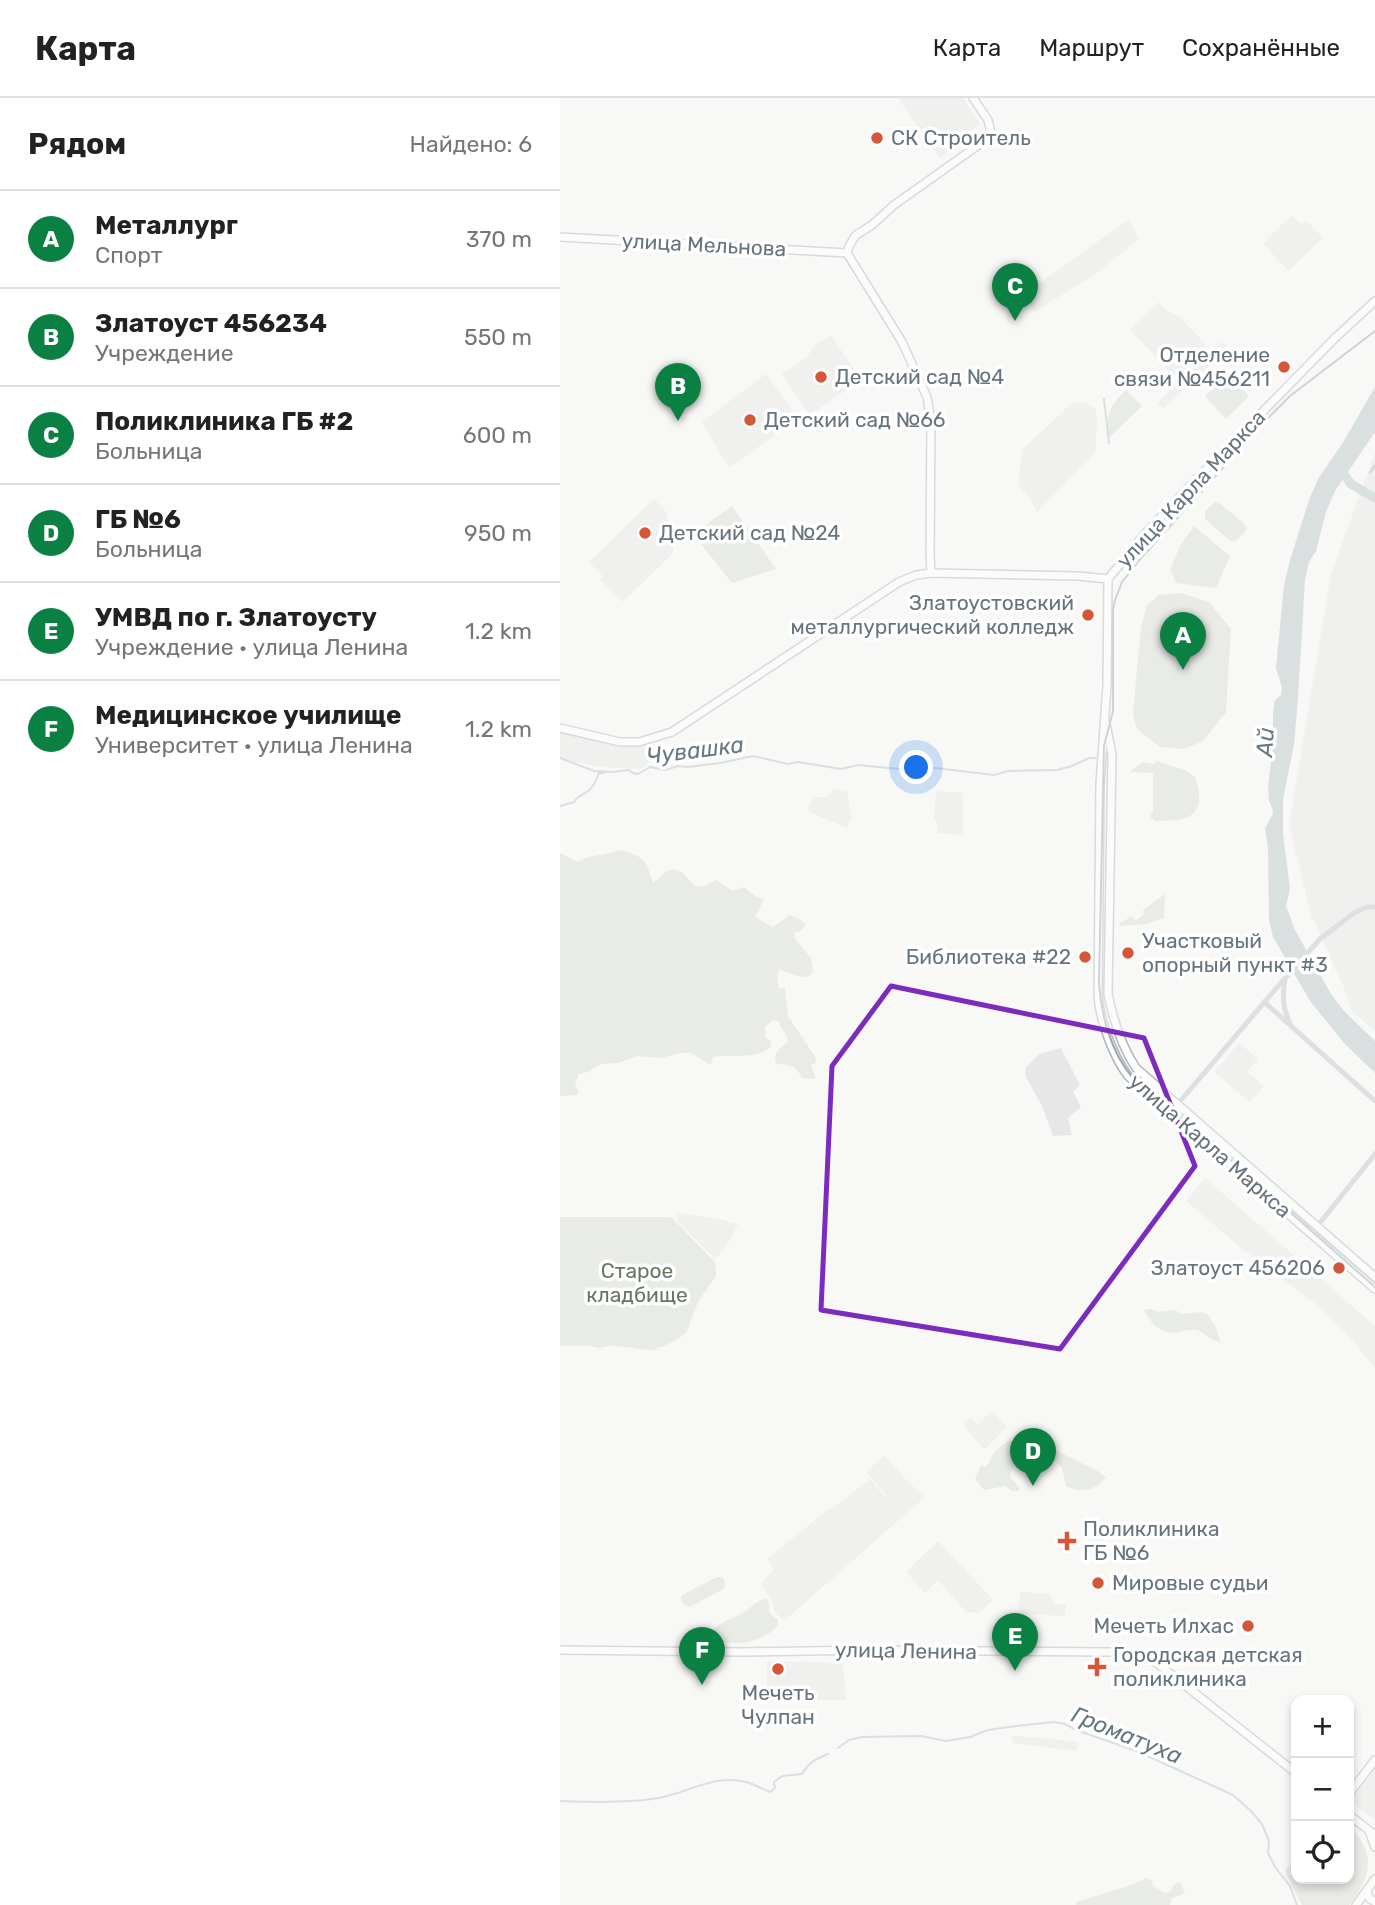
<!DOCTYPE html>
<html lang="ru">
<head>
<meta charset="utf-8">
<style>
	:root { --surface:#fff; --page:#f2f2f2; --text:#222; --muted:#767676; --line:#e0e0e0; --accent:#0b8043 }
	body { margin:0; font-family:Rubik,sans-serif; background:var(--page); color:var(--text) }
	.controls { position:absolute; right:21px; bottom:21px; display:grid; overflow:hidden; border-radius:14px; box-shadow:0 4px 10px #0003 }
	.controls button { width:63px; height:63px; display:grid; place-items:center; padding:0; border:0; border-bottom:2px solid var(--line); background:var(--surface); color:var(--text); font:35px sans-serif }
	.you { position:absolute; left:357px; top:670px; width:24px; height:24px; margin:-18px; border:5px solid #fff; border-radius:50%; background:#1a73e8; box-shadow:0 0 0 10px #1a73e833 }
	.badge { display:grid; place-items:center; width:46px; height:46px; border-radius:50%; background:var(--accent); color:#fff; font-size:23px; font-weight:700 }
	.pin { position:absolute; translate:-50% -58px; filter:drop-shadow(0 2px 4px #0008) }
	.pin::after { content:''; position:absolute; top:37px; width:24px; height:21px; background:inherit; clip-path:polygon(0 0,100% 0,50% 100%) }
	.list { margin:0; padding:0; list-style:none }
	h2 { display:flex; justify-content:space-between; align-items:center; height:91px; margin:0; padding:0 28px; font-size:30px }
	h2 small { font-size:23px; font-weight:400; color:var(--muted) }
	.list li { display:grid; grid-template-columns:46px 1fr auto; gap:21px; align-items:center; box-sizing:border-box; height:98px; padding:0 28px; border-top:2px solid var(--line) }
	.list b { display:block; font-size:26px; white-space:nowrap }
	.list p { margin:0; font-size:23px; white-space:nowrap; color:var(--muted) }
	.list em { font-size:23px; font-style:normal; color:var(--muted) }
	.icon { flex:none; width:38px; height:38px; fill:none; stroke:currentColor; stroke-width:2; stroke-linecap:round; stroke-linejoin:round }
	.map { position:relative; flex:none; width:815px; height:1807px; overflow:hidden }
	header { display:flex; align-items:center; gap:42px; box-sizing:border-box; height:98px; padding:0 35px; background:var(--surface); border-bottom:2px solid var(--line) }
	header strong { font-size:33px }
	nav { display:flex; gap:38px; margin-inline-start:auto; font-size:24px }
	main { display:flex }
	aside { flex:1; background:var(--surface) }
	.map>svg:first-child { display:block }
</style>
</head>
<body>
<header>
<strong>Карта</strong>
<nav><a>Карта</a><a>Маршрут</a><a>Сохранённые</a></nav>
</header>
<main>
<aside>
<h2>Рядом<small>Найдено: 6</small></h2>
<ul class="list">
<li><span class="badge">A</span><div><b>Металлург</b><p>Спорт</p></div><em>370 m</em></li>
<li><span class="badge">B</span><div><b>Златоуст 456234</b><p>Учреждение</p></div><em>550 m</em></li>
<li><span class="badge">C</span><div><b>Поликлиника ГБ #2</b><p>Больница</p></div><em>600 m</em></li>
<li><span class="badge">D</span><div><b>ГБ №6</b><p>Больница</p></div><em>950 m</em></li>
<li><span class="badge">E</span><div><b>УМВД по г. Златоусту</b><p>Учреждение · улица Ленина</p></div><em>1.2 km</em></li>
<li><span class="badge">F</span><div><b>Медицинское училище</b><p>Университет · улица Ленина</p></div><em>1.2 km</em></li>
</ul>
</aside>
<div class="map">
<svg width="815" height="1807" viewBox="0 0 815 1807">
	<rect width="100%" height="100%" fill="#f8f8f6"/>
	<g fill="#e6e7e6">
		<polygon points="338,0 403,0 420,26 380,61"/>
		<polygon points="732,117 741,126 746,122 763,140 728,173 703,145"/>
		<polygon points="569,121 579,141 537,175 474,214 463,197"/>
		<polygon points="599,204 606,212 619,218 649,250 617,281 570,232"/>
		<polygon points="271,237 301,282 249,317 222,276 247,259 255,247"/>
		<polygon points="662,244 668,250 603,311 597,305"/>
		<polygon points="206,276 238,320 169,370 142,324"/>
		<polygon points="524,304 535,310 537,323 535,355 477,414 470,400 458,388 462,352 512,305"/>
		<polygon points="815,355 815,933 791,912 785,892 751,816 729,727 771,476"/>
		<polygon points="94,401 107,415 114,454 63,504 40,481 43,478 29,464"/>
		<polygon points="0,635 56,648 95,646 97,659 80,671 40,669 0,661"/>
		<polygon points="274,691 287,694 291,720 287,730 247,713 253,699 267,699"/>
		<polygon points="376,693 403,695 403,737 377,735 377,723 374,722"/>
		<polygon points="679,945 698,961 687,974 704,988 690,1004 654,974"/>
		<polygon points="501,950 520,987 513,994 521,1009 508,1020 512,1037 493,1038 482,1008 465,977 466,969 479,956"/>
		<polygon points="645,1080 815,1228 815,1270 786,1235 756,1206 680,1149 626,1103"/>
		<polygon points="117,1115 159,1121 178,1126 166,1149 155,1161 118,1124"/>
		<polygon points="432,1313 447,1329 424,1352 403,1326 410,1319 417,1327"/>
		<polygon points="325,1357 346,1382 365,1399 224,1523 215,1514 211,1501 201,1486 214,1471 207,1461 270,1410 272,1411 310,1381 325,1399 327,1398 306,1374"/>
		<polygon points="378,1443 433,1502 421,1514 407,1515 378,1482 365,1495 350,1478 347,1473"/>
		<polygon points="461,1494 490,1496 494,1506 506,1507 505,1518 459,1516 458,1507"/>
		<polygon points="207,1563 283,1565 286,1602 207,1603"/>
		<polygon points="451,1638 461,1638 519,1644 517,1653 453,1645"/>
		<polygon points="815,1671 815,1722 791,1703"/>
	</g>
	<g fill="#d8dcd5">
		<polygon points="669,276 689,298 666,321 645,298"/>
		<path d="M566,292l16,16 -34,33c-3,-24 2,-34 18,-49z"/>
		<polygon points="655,404 660,406 684,425 687,432 676,443 670,443 645,421 645,413"/>
		<polygon points="172,408 216,471 172,485 133,436"/>
		<polygon points="634,428 670,458 656,490 616,485 610,472 620,448"/>
		<polygon points="621,495 649,504 671,531 666,614 643,643 624,651 600,649 576,630 573,614 581,529 587,507 599,497"/>
		<path d="M596,663l29,9 10,7c3,7 4,14 4,22 -1,24 -26,21 -45,22v-2h-3v-6l2,-1v-39l-23,-1 12,-10 13,2z"/>
		<path d="M61,752c25,7 25,11 32,33l15,-13 7,-1 8,4 12,13h10l11,-6 17,11 11,-4 12,10 8,2 -9,18 18,10 17,-12 9,4 7,6 -6,6 -6,2 1,6 16,19 2,13 -4,5 -8,1 -21,-7 -3,3 2,16 6,-1 3,28 28,42 -1,5 -4,2 5,14 -14,-1c-7,-14 -12,-13 -26,-14l-1,-8 4,-7 9,-7c-1,-9 -7,-12 -9,-20l-6,-2 -8,7v9l5,5 1,5c-12,14 -41,8 -58,11l-2,8 -20,-12h-11l-19,5 -24,-2 -19,7 -17,1 -13,8 -9,2 -4,10 4,8 -2,3 -17,1v-243l17,9c16,-9 28,-6 44,-12z"/>
		<polygon points="605,796 604,820 586,826 560,828 559,826 572,818 576,822 584,816 583,812"/>
		<path d="M0,1119h111l44,45 1,14 -18,26 -12,31 -8,6 -16,8h-4l-2,3c-18,1 -38,-8 -56,-2l-11,-2h-29z"/>
		<path d="M592,1211l6,3 17,-2 7,4 18,-2 8,3 7,11 6,16c-10,0 -16,-10 -25,-12 -5,-1 -12,1 -17,2 -18,3 -27,-7 -35,-22z"/>
		<path d="M469,1339l70,35 7,5c-9,14 -27,16 -40,9l-4,-18 -18,-17h-7l-5,8 -17,5 -5,9 1,5 8,9v4h-7l-7,-5 -21,4 -9,-11 6,-14 4,2 4,-4 6,-12 15,-11 12,6 2,-7z"/>
		<polygon points="157,1479 161,1479 164,1481 165,1489 163,1491 130,1509 122,1505 121,1499 124,1496"/>
		<path d="M206,1500l3,5v10l9,7v5c-13,17 -49,25 -66,11l-1,-4c9,-10 18,-12 30,-18 9,-5 15,-13 25,-16z"/>
		<path d="M789,1726c26,30 25,49 0,81h-47l-17,-34 11,-15v23h53z"/>
		<polygon points="586,1780 592,1782 593,1788 605,1795 610,1794 614,1787 620,1784 625,1795 612,1800 610,1807 516,1807 517,1804 571,1787"/>
	</g>
	<polygon fill="#b6c2c5" points="815,289 815,334 775,393 766,414 756,453 749,464 745,482 738,599 734,647 723,701 723,735 730,791 726,808 735,832 771,896 784,913 815,943 815,975 784,945 750,903 713,839 709,822 708,750 705,730 713,716 712,710 709,703 708,688 713,648 713,616 715,602 721,597 722,590 716,570 724,487 730,462 749,402 758,381 782,346"/>
	<g fill="none" stroke-linecap="round" stroke-linejoin="round">
		<g stroke="#b6c2c5" stroke-width="2">
			<polyline points="544,301 549,345"/>
			<polyline points="0,660 34,673 52,674 69,672 73,675 78,676 90,669 105,672 118,668 128,669 160,665 193,658 228,666 238,664 281,671 298,667 339,671 375,670 434,677 448,673 497,672 512,668 529,660 536,660"/>
			<path d="M0,708l14,-4c4,-7 7,-6 13,-10 6,-4 10,-13 12,-19h5"/>
			<polyline points="278,1650 289,1642 302,1639 361,1638 386,1643 410,1639 428,1632 456,1628 494,1624 505,1626 516,1632 579,1654 673,1697 691,1713 702,1726 709,1743 708,1755 715,1769 730,1788 737,1807"/>
			<path d="M0,1703c31,1 61,2 92,-2 32,-3 60,-26 94,-17 8,2 16,7 24,10l5,-4 -1,-6 8,-6 20,-2c7,-12 14,-15 26,-20"/>
		</g>
		<polyline stroke="#b6c2c5" stroke-width="9" points="780,371 791,386 815,400"/>
		<defs>
			<g id="major">
				<polyline points="0,139 287,155"/>
				<polyline points="287,155 342,244 367,299 371,322 370,457 371,475"/>
				<polyline points="287,155 289,148 296,137 312,127 334,107 427,41 431,35 428,22 413,0"/>
				<path d="M815,203l-41,38 -147,150 -44,47 -35,43 -1,107 -7,98 -2,212c2,25 15,60 30,80l247,213"/>
				<path d="M546,626l6,30 -4,240c5,25 14,53 28,74l239,209"/>
				<polyline points="0,630 60,644 79,644 112,634 339,484 356,477 371,475 518,478 548,481"/>
				<polyline points="0,1552 180,1554 308,1552 550,1554 579,1557 587,1559 598,1566 736,1675"/>
				<polyline points="789,1696 815,1662"/>
				<polyline points="789,1717 815,1737"/>
				<polyline points="809,1733 815,1749"/>
				<polyline points="807,1793 809,1800 815,1804"/>
				<polyline points="796,1807 815,1781"/>
			</g>
		</defs>
		<use href="#major" stroke="#b1b6ba" stroke-width="10"/>
		<g stroke="#bdc2c5" stroke-width="5">
			<path d="M725,881c-3,18 -2,31 6,47l84,75"/>
			<polyline points="704,904 729,926"/>
			<polyline points="611,1014 713,894 760,841 794,815 807,809 815,809"/>
			<polyline points="751,1136 815,1056"/>
		</g>
		<use href="#major" stroke="#fff" stroke-width="7"/>
		<path stroke="#a0a6ab" stroke-width="2" d="M815,233l-85,65 -19,19 -129,142 -20,25 -7,18 -2,9v102l-9,35 -5,237c2,32 12,69 33,94l109,92 134,118"/>
		<polyline stroke="#a0a6ab" stroke-width="2" stroke-dasharray="10 5" stroke-linecap="butt" points="810,375 815,367"/>
	</g>
	<path d="M0 0H815V1807H0ZM331,888l253,52 51,128 -135,183 -239,-39 11,-244z" fill="#f8f8f6" fill-opacity=".55" fill-rule="evenodd"/>
	<path fill="none" stroke="#7b2cbf" stroke-width="5" stroke-linejoin="round" d="M331,888l253,52 51,128 -135,183 -239,-39 11,-244z"/>
	<g fill="#d4573a" stroke="#fff" stroke-width="2.5">
		<circle cx="317" cy="40" r="7"/>
		<circle cx="724" cy="269" r="7"/>
		<circle cx="261" cy="279" r="7"/>
		<circle cx="190" cy="322" r="7"/>
		<circle cx="85" cy="435" r="7"/>
		<circle cx="528" cy="517" r="7"/>
		<circle cx="568" cy="855" r="7"/>
		<circle cx="525" cy="859" r="7"/>
		<circle cx="779" cy="1170" r="7"/>
		<path d="M503.5 1432.5h7v7h7v7h-7v7h-7v-7h-7v-7h7z"/>
		<circle cx="538" cy="1485" r="7"/>
		<circle cx="688" cy="1528" r="7"/>
		<path d="M533.5 1558.5h7v7h7v7h-7v7h-7v-7h-7v-7h7z"/>
		<circle cx="218" cy="1571" r="7"/>
	</g>
	<g text-anchor="middle" stroke-width="7" stroke-linejoin="round" paint-order="stroke">
		<g font-size="21" fill="#66747e" stroke="#fff" text-anchor="start">
			<text x="331" y="47">СК Строитель</text>
			<text x="710" y="264" text-anchor="end">Отделение<tspan x="710" dy="24">связи №456211</tspan></text>
			<text x="275" y="286">Детский сад №4</text>
			<text x="204" y="329">Детский сад №66</text>
			<text x="99" y="442">Детский сад №24</text>
			<text x="514" y="512" text-anchor="end">Златоустовский<tspan x="514" dy="24">металлургический колледж</tspan></text>
			<text x="582" y="850">Участковый<tspan x="582" dy="24">опорный пункт #3</tspan></text>
			<text x="511" y="866" text-anchor="end">Библиотека #22</text>
			<text x="765" y="1177" text-anchor="end">Златоуст 456206</text>
			<text x="523" y="1438">Поликлиника<tspan x="523" dy="24">ГБ №6</tspan></text>
			<text x="552" y="1492">Мировые судьи</text>
			<text x="674" y="1535" text-anchor="end">Мечеть Илхас</text>
			<text x="553" y="1564">Городская детская<tspan x="553" dy="24">поликлиника</tspan></text>
			<text x="218" y="1602" text-anchor="middle">Мечеть<tspan x="218" dy="24">Чулпан</tspan></text>
		</g>
		<g font-size="21" fill="#66747e" stroke="#fff">
			<text transform="translate(144 147) rotate(3)" y="7">улица Мельнова</text>
			<text transform="translate(631 391) rotate(-47)" y="7">улица Карла Маркса</text>
			<text transform="translate(650 1048) rotate(41)" y="7">улица Карла Маркса</text>
			<text transform="translate(346 1553) rotate(1)" y="7">улица Ленина</text>
		</g>
		<g font-size="21" fill="#687764" stroke="#fff">
			<text x="77" y="1180">Старое<tspan x="77" dy="24">кладбище</tspan></text>
		</g>
		<g font-size="23" font-style="italic" fill="#66797f" stroke="#fff">
			<text transform="translate(705 644) rotate(-86)" y="8">Ай</text>
			<text transform="translate(135 652) rotate(-7)" y="8">Чувашка</text>
			<text transform="translate(567 1637) rotate(22)" y="8">Громатуха</text>
		</g>
	</g>
</svg>
<div class="controls">
<button>+</button>
<button>−</button>
<button><svg class="icon" aria-label="locate" viewBox="0 0 24 24"><circle cx="12" cy="12" r="6"/><path d="M12 2v4M12 18v4M2 12h4M18 12h4"/></svg></button>
</div>
<div class="you"></div>
<div class="pin badge" style="left:623px;top:572px">A</div>
<div class="pin badge" style="left:118px;top:323px">B</div>
<div class="pin badge" style="left:455px;top:223px">C</div>
<div class="pin badge" style="left:473px;top:1388px">D</div>
<div class="pin badge" style="left:455px;top:1573px">E</div>
<div class="pin badge" style="left:142px;top:1587px">F</div>
</div>
</main>
</body>
</html>
